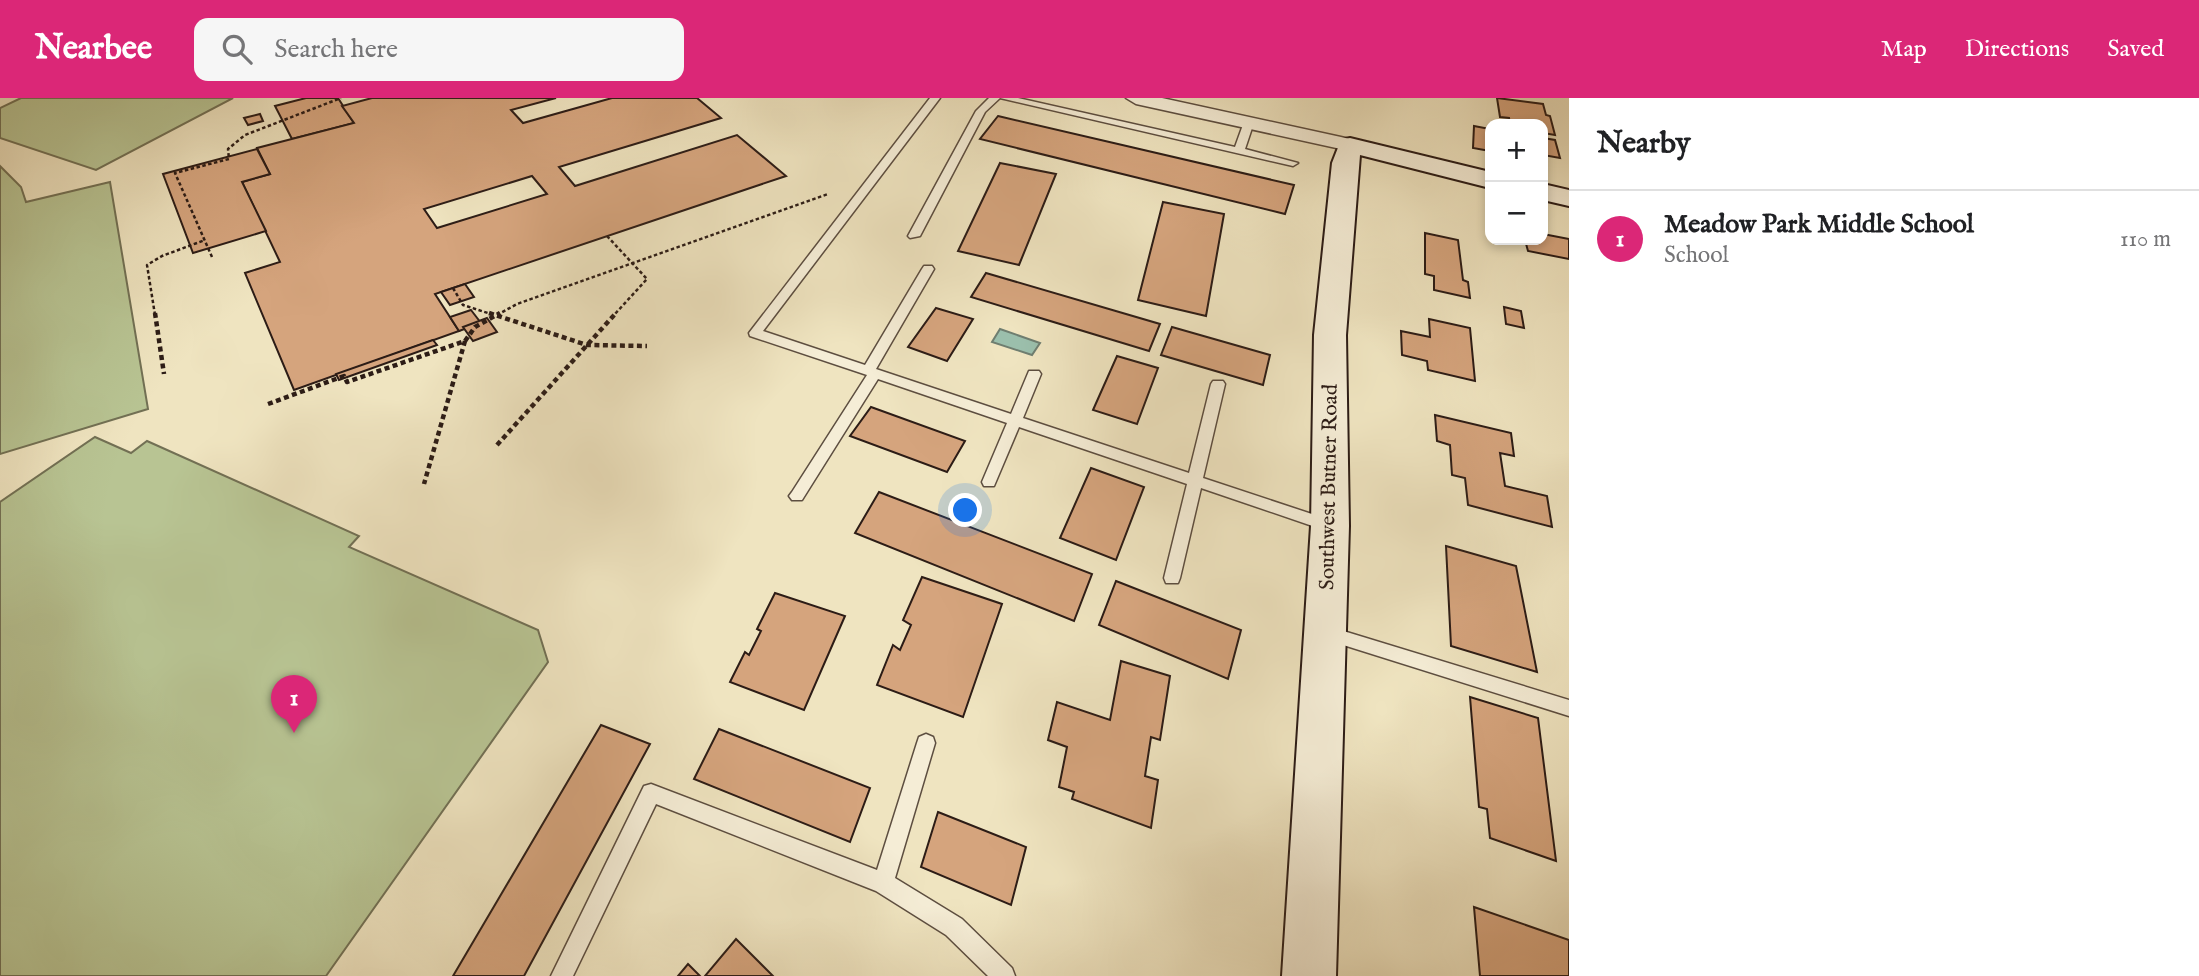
<!DOCTYPE html>
<html lang="en">
<head>
<meta charset="utf-8">
<style>
	:root { --surface:#fff; --page:#f6f6f6; --text:#202124; --muted:#757577; --line:#e0e0e0; --accent:#db2777 }
	body { margin:0; font-family:"IM FELL English",serif; background:var(--page); color:var(--text) }
	.controls { position:absolute; right:21px; top:21px; display:grid; overflow:hidden; border-radius:14px; box-shadow:0 4px 10px #0003 }
	.controls button { width:63px; height:63px; display:grid; place-items:center; padding:0; border:0; border-bottom:2px solid var(--line); background:var(--surface); color:var(--text); font:35px sans-serif }
	.you { position:absolute; left:966px; top:413px; width:24px; height:24px; margin:-18px; border:5px solid #fff; border-radius:50%; background:#1a73e8; box-shadow:0 0 0 10px #1a73e833 }
	.badge { display:grid; place-items:center; width:46px; height:46px; border-radius:50%; background:var(--accent); color:#fff; font-size:23px; font-weight:700 }
	.pin { position:absolute; translate:-50% -58px; filter:drop-shadow(0 2px 4px #0008) }
	.pin::after { content:''; position:absolute; top:37px; width:24px; height:21px; background:inherit; clip-path:polygon(0 0,100% 0,50% 100%) }
	.list { margin:0; padding:0; list-style:none }
	h2 { display:flex; justify-content:space-between; align-items:center; height:91px; margin:0; padding:0 28px; font-size:30px }
	h2 small { font-size:23px; font-weight:400; color:var(--muted) }
	.list li { display:grid; grid-template-columns:46px 1fr auto; gap:21px; align-items:center; box-sizing:border-box; height:98px; padding:0 28px; border-top:2px solid var(--line) }
	.list b { display:block; font-size:26px; white-space:nowrap }
	.list p { margin:0; font-size:23px; white-space:nowrap; color:var(--muted) }
	.list em { font-size:23px; font-style:normal; color:var(--muted) }
	.icon { flex:none; width:38px; height:38px; fill:none; stroke:currentColor; stroke-width:2; stroke-linecap:round; stroke-linejoin:round }
	.map { position:relative; flex:none; width:1569px; height:878px; overflow:hidden }
	header { display:flex; align-items:center; gap:42px; box-sizing:border-box; height:98px; padding:0 35px; background:var(--accent); color:#fff }
	header strong { font-size:33px }
	nav { display:flex; gap:38px; margin-inline-start:auto; font-size:24px }
	.search { width:490px; height:63px; background:var(--page); display:flex; align-items:center; gap:18px; box-sizing:border-box; padding:0 24px; border-radius:14px; color:var(--muted); font-size:26px }
	main { display:flex }
	aside { flex:1; background:var(--surface) }
	.map>svg:first-child { display:block }
</style>
</head>
<body>
<header>
<strong>Nearbee</strong>
<div class="search"><svg class="icon" aria-label="search" viewBox="0 0 24 24"><circle cx="10" cy="10" r="6"/><path d="M15 15l6 6"/></svg>Search here</div>
<nav><a>Map</a><a>Directions</a><a>Saved</a></nav>
</header>
<main>
<div class="map">
<svg width="1569" height="878" viewBox="0 0 1569 878">
	<rect width="100%" height="100%" fill="#efe4c0"/>
	<filter id="stains"><feTurbulence type="fractalNoise" baseFrequency=".00286" numOctaves="4"/><feColorMatrix values="0 0 0 0 .2 0 0 0 0 .09 0 0 0 0 .02 0 0 0 .5 -.17"/></filter>
	<radialGradient id="worn" r=".72"><stop offset=".6" stop-color="#630" stop-opacity="0"/><stop offset="1" stop-color="#630" stop-opacity=".3"/></radialGradient>
	<g fill="#b8c493" stroke="#727054" stroke-width="2">
		<polygon points="21,0 233,0 96,72 0,40 0,10"/>
		<polygon points="0,68 21,89 26,104 110,84 148,311 0,356"/>
		<polygon points="95,339 131,355 147,343 359,438 349,449 538,532 548,564 326,878 0,878 0,404"/>
	</g>
	<polygon fill="#9bbfac" stroke="#6f7e70" stroke-width="2" points="1000,231 1040,245 1032,257 992,244"/>
	<g fill="#d5a47d" stroke="#2c1c16" stroke-width="2" fill-rule="evenodd">
		<polygon points="306,0 338,0 354,25 292,41 275,8"/>
		<path d="M372,0h184l-45,12 12,13 89,-25h85l24,20 -162,49 16,19 162,-51 49,41 -351,118 24,37 -165,59 -49,-117 35,-11 -38,-80 28,-8 -13,-26 97,-25 -12,-17zM532,78l15,18 -110,34 -13,-19z"/>
		<polygon points="1497,0 1543,6 1546,17 1550,18 1555,37 1543,35 1543,26 1510,26 1509,20 1500,19"/>
		<polygon points="260,16 263,23 248,27 244,20"/>
		<polygon points="998,18 1294,87 1285,116 980,41"/>
		<polygon points="1474,28 1490,31 1490,53 1473,50"/>
		<polygon points="1543,40 1555,42 1560,60 1543,57"/>
		<polygon points="257,51 270,76 242,84 266,133 193,155 163,76"/>
		<polygon points="1000,65 1056,76 1019,167 958,153"/>
		<polygon points="1163,104 1224,116 1206,218 1138,202"/>
		<polygon points="1425,135 1458,142 1463,182 1468,184 1470,200 1434,192 1434,178 1425,176"/>
		<polygon points="1543,136 1569,141 1569,161 1528,153 1525,142 1543,142"/>
		<polygon points="986,175 1160,226 1149,253 971,199"/>
		<polygon points="465,186 474,199 450,207 441,194"/>
		<polygon points="1504,209 1521,213 1524,230 1506,226"/>
		<polygon points="936,210 973,221 947,263 908,249"/>
		<polygon points="471,212 481,225 459,233 450,219"/>
		<polygon points="487,220 497,234 473,243 463,229"/>
		<polygon points="1429,221 1470,230 1475,283 1428,272 1427,263 1402,257 1401,233 1430,239"/>
		<polygon points="1172,229 1270,257 1263,287 1161,257"/>
		<polygon points="433,242 437,247 339,282 336,276"/>
		<polygon points="1117,258 1158,270 1137,326 1093,312"/>
		<polygon points="871,309 965,343 947,374 850,338"/>
		<polygon points="1435,317 1511,335 1514,358 1500,355 1505,388 1547,398 1552,429 1468,407 1465,380 1452,377 1450,347 1437,343"/>
		<polygon points="1091,370 1144,389 1116,462 1060,440"/>
		<polygon points="879,394 1092,476 1074,523 855,435"/>
		<polygon points="1446,448 1516,468 1537,574 1451,548"/>
		<polygon points="922,479 1002,506 963,619 877,587 893,547 900,552 911,527 903,522"/>
		<polygon points="1116,483 1241,532 1228,581 1099,527"/>
		<polygon points="775,495 845,518 804,612 730,584 745,554 749,557 761,533 757,531"/>
		<polygon points="1121,563 1170,578 1160,642 1151,639 1145,678 1158,682 1151,730 1072,701 1074,694 1059,689 1067,649 1048,642 1057,604 1110,622"/>
		<polygon points="1470,599 1538,620 1556,763 1490,740 1487,711 1479,709"/>
		<polygon points="601,627 650,646 524,878 453,878"/>
		<polygon points="719,631 870,690 850,744 694,681"/>
		<polygon points="938,714 1026,749 1011,807 921,769"/>
		<polygon points="1474,809 1569,842 1569,878 1480,878"/>
		<polygon points="736,841 773,878 705,878"/>
		<polygon points="688,866 700,878 678,878"/>
	</g>
	<g fill="none" stroke-linecap="round" stroke-linejoin="round">
		<defs>
			<g id="lane">
				<polygon points="930,0 940,0 763,233 865,267 922,171 924,168 932,168 934,171 876,271 1011,316 1029,273 1039,273 1041,276 1023,320 1189,375 1211,286 1213,283 1223,283 1225,286 1203,380 1336,424 1338,428 1336,432 1330,434 1201,390 1180,480 1178,485 1166,485 1164,480 1187,386 1019,329 994,388 984,388 982,384 1007,325 878,281 802,402 792,402 789,398 792,394 867,277 750,238 749,235"/>
				<polygon points="989,0 1000,0 985,14 920,138 910,140 908,138 976,13"/>
				<polygon points="1000,0 1018,0 1235,49 1244,24 1249,21 1254,24 1245,51 1298,65 1293,68"/>
				<polygon points="1327,528 1569,602 1569,618 1321,540 1318,535 1321,530"/>
				<polygon points="926,636 933,639 935,645 895,780 962,821 1012,870 1015,878 988,878 946,837 876,793 656,706 573,878 551,878 644,688 651,686 877,772 917,645 919,639"/>
			</g>
			<polygon id="street" points="1126,0 1162,0 1350,41 1357,43 1360,47 1357,51 1350,53 1136,6"/>
			<g id="secondary">
				<polygon points="1350,40 1490,74 1490,90 1360,57 1346,237 1349,428 1336,878 1282,878 1311,428 1314,237 1332,65 1341,42"/>
				<polygon points="1543,86 1569,92 1569,108 1543,102"/>
			</g>
		</defs>
		<use href="#lane" stroke="#5d4e40" stroke-width="3"/>
		<use href="#street" stroke="#5d4e40" stroke-width="3"/>
		<use href="#secondary" stroke="#2c1c16" stroke-width="4"/>
		<g stroke="#2c1c16" stroke-width="2.5" stroke-dasharray="3.5 2.5" stroke-linecap="butt">
			<polyline points="607,138 647,181 614,217"/>
			<polyline points="212,159 175,75 229,61 228,51 245,37 341,0"/>
			<polyline points="453,190 463,207 494,217"/>
			<polyline points="155,217 147,167 162,158 205,142"/>
			<polyline points="497,217 517,206 828,96"/>
		</g>
		<g stroke="#2c1c16" stroke-width="4.5" stroke-dasharray="5 3.5" stroke-linecap="butt">
			<polyline points="155,215 164,276"/>
			<polyline points="489,215 587,247 647,248"/>
			<polyline points="465,243 475,229 500,215"/>
			<polyline points="268,306 344,278 347,284 465,243 424,386"/>
			<polyline points="497,347 616,215"/>
		</g>
		<use href="#lane" fill="#f5edd6" fill-rule="evenodd"/>
		<use href="#street" fill="#f5edd6" fill-rule="evenodd"/>
		<use href="#secondary" fill="#f5edd6" fill-rule="evenodd"/>
	</g>
	<g text-anchor="middle" stroke-width="7" stroke-linejoin="round" paint-order="stroke">
		<g font-size="21" fill="#2c1c16" stroke="#f5edd6">
			<text transform="translate(1328 389) rotate(-89)" y="7">Southwest Butner Road</text>
		</g>
	</g>
	<rect width="100%" height="100%" filter="url(#stains)"/>
	<rect width="100%" height="100%" fill="url(#worn)"/>
</svg>
<div class="controls">
<button>+</button>
<button>−</button>
</div>
<div class="you"></div>
<div class="pin badge" style="left:294px;top:635px">1</div>
</div>
<aside>
<h2>Nearby<small></small></h2>
<ul class="list">
<li><span class="badge">1</span><div><b>Meadow Park Middle School</b><p>School</p></div><em>110 m</em></li>
</ul>
</aside>
</main>
</body>
</html>
